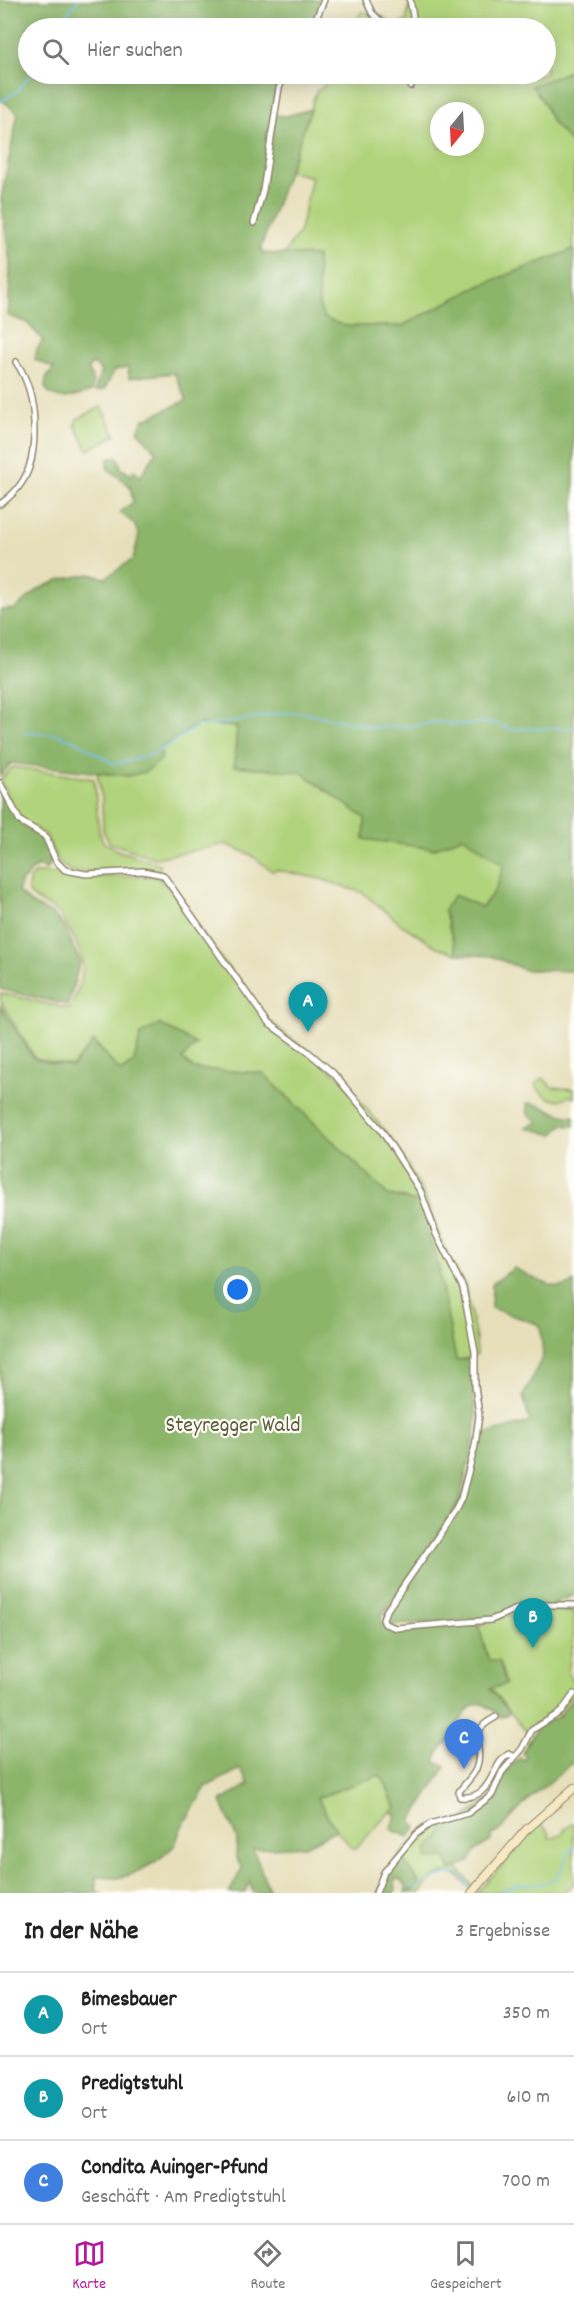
<!DOCTYPE html>
<html lang="de">
<head>
<meta charset="utf-8">
<style>
	:root { --surface:#fff; --page:#f2f2f2; --text:#222; --muted:#767676; --line:#e0e0e0; --accent:#b5179e }
	body { margin:0; font-family:Dekko,sans-serif; background:var(--page); color:var(--text) }
	.compass { position:absolute; left:430px; top:102px; width:54px; height:54px; border-radius:50%; background:var(--surface); box-shadow:0 3px 15px #0003; rotate:198deg }
	.you { position:absolute; left:238px; top:1290px; width:21px; height:21px; margin:-15px; border:4px solid #fff; border-radius:50%; background:#1a73e8; box-shadow:0 0 0 9px #1a73e833 }
	.badge { display:grid; place-items:center; width:39px; height:39px; border-radius:50%; background:var(--accent); color:#fff; font-size:20px; font-weight:700 }
	.pin { position:absolute; translate:-50% -50px; filter:drop-shadow(0 2px 3px #0008) }
	.pin::after { content:''; position:absolute; top:32px; width:21px; height:18px; background:inherit; clip-path:polygon(0 0,100% 0,50% 100%) }
	.list { margin:0; padding:0; list-style:none }
	h2 { display:flex; justify-content:space-between; align-items:center; height:78px; margin:0; padding:0 24px; font-size:26px }
	h2 small { font-size:20px; font-weight:400; color:var(--muted) }
	.list li { display:grid; grid-template-columns:39px 1fr auto; gap:18px; align-items:center; box-sizing:border-box; height:84px; padding:0 24px; border-top:2px solid var(--line) }
	.list b { display:block; font-size:22px; white-space:nowrap }
	.list p { margin:0; font-size:20px; white-space:nowrap; color:var(--muted) }
	.list em { font-size:20px; font-style:normal; color:var(--muted) }
	.icon { flex:none; width:33px; height:33px; fill:none; stroke:currentColor; stroke-width:2; stroke-linecap:round; stroke-linejoin:round }
	.map { position:relative; flex:none; width:574px; height:1893px; overflow:hidden }
	.search { position:absolute; background:var(--surface); box-shadow:0 3px 15px #0003; left:18px; right:18px; top:18px; height:66px; display:flex; align-items:center; gap:15px; box-sizing:border-box; padding:0 21px; border-radius:33px; color:var(--muted); font-size:22px }
	.sheet { height:330px; background:var(--surface) }
	nav { display:flex; justify-content:space-around; align-items:center; box-sizing:border-box; height:84px; border-top:2px solid var(--line); background:var(--surface); font-size:16px; color:var(--muted) }
	nav a { display:grid; justify-items:center; gap:3px }
	nav .on { color:var(--accent) }
	.map>svg:first-child { display:block }
</style>
</head>
<body>
<div class="map">
<svg width="574" height="1893" viewBox="0 0 574 1893">
	<rect width="100%" height="100%" fill="#fdfcf7"/>
	<filter id="ink" filterUnits="userSpaceOnUse"><feTurbulence type="fractalNoise" baseFrequency=".0167" numOctaves="2"/><feDisplacementMap in="SourceGraphic" scale="12" xChannelSelector="R" yChannelSelector="G"/><feConvolveMatrix kernelMatrix="1 2 1 2 8 2 1 2 1" color-interpolation-filters="sRGB"/></filter>
	<filter id="wash" filterUnits="userSpaceOnUse"><feTurbulence type="fractalNoise" baseFrequency=".008" numOctaves="4" result="noise"/><feDisplacementMap in="SourceGraphic" scale="24" xChannelSelector="R" yChannelSelector="G"/><feGaussianBlur stdDeviation="1.35" result="paint"/><feColorMatrix in="noise" values="0 0 0 0 0 0 0 0 0 0 0 0 0 0 0 0 0 1.4 0 .05"/><feComposite in="paint" operator="in"/></filter>
	<g filter="url(#wash)">
		<rect width="100%" height="100%" fill="#e6dfba"/>
		<g fill="#b1d37b" stroke="#767e4c" stroke-width="1.5" fill-rule="evenodd">
			<path d="M411,0h163v72l-4,-1 -38,15 12,17 8,19 22,24v103l-95,37 -77,40h-57l-21,-7 -5,-14 -2,-49 -33,-2 16,-23 12,-54 -23,-6 27,-79 8,-6 5,-12h217v-46h-194l9,-16c18,3 20,1 35,14l10,-5zM439,111h36v36h-36z"/>
			<polygon points="101,407 116,435 88,450 75,425 77,419"/>
			<polygon points="199,724 237,727 234,766 301,772 365,818 433,849 463,836 504,865 496,889 482,907 444,910 457,954 437,947 402,925 363,893 321,879 277,870 272,871 251,855 226,844 155,858 110,843 103,831 102,798 97,773 128,776 159,749"/>
			<polygon points="13,767 94,779 99,831 103,842 119,851 157,863 160,865 159,871 105,872 70,871 57,860 46,835 20,819 0,780"/>
			<path d="M36,873l65,4 53,-1 11,7 101,135 75,60 41,49 18,26 24,41 21,55 20,36 11,54 1,15 -5,4 -16,2 -21,-109 -29,-53 -18,-3 -125,-122 -69,-4 -12,-10 14,-15 -55,-10 -7,28 -14,10 -26,-31 -22,25 -37,-8 -35,-58v-7l70,16c14,-36 20,-44 -1,-80 -4,-6 -7,-14 -14,-19 -9,-6 -19,-8 -27,-18l1,-13z"/>
			<path d="M543,1078l9,9 22,2v9l-5,-2c-13,9 -27,1 -34,-12z"/>
			<polygon points="564,1610 574,1613 574,1643 571,1652 568,1673 574,1684 574,1691 560,1709 533,1726 528,1734 490,1688 505,1684 489,1661 478,1624 488,1623 509,1615 512,1617 532,1611"/>
			<path d="M379,1775c13,13 6,19 18,33l-6,3 -37,39 -18,-20 -19,-32z"/>
			<polygon points="540,1822 549,1833 548,1835 549,1838 562,1834 564,1830 574,1823 574,1884 561,1893 477,1893"/>
			<path d="M443,1823l-1,11 -15,15 19,9 5,13 6,-3 15,17 -3,2c-4,-4 -10,-11 -16,-13 -14,-5 -26,9 -33,19h-12l8,-5 -16,-33 27,-28z"/>
		</g>
		<g fill="#8cb56b" stroke="#647044" stroke-width="1.5">
			<path d="M0,0h321l-11,26 -7,-3 -3,5h-272v46h255l-6,13 -4,28 13,1 25,-7 -50,138 2,6 54,3 2,49 5,13 21,8h57l77,-40 95,-37v722l-49,-1 -34,-14 -34,-2 -13,-44 10,-15 28,12 14,-18 8,-24 -41,-29 -30,13 -69,-10 1,-21 -64,-46 -67,-6 3,-39 -38,-3 -39,25 2,10 -17,13 -17,4 -117,-13 -11,13v-166l15,-1 24,-20 20,-9 31,-6 15,4 28,-19 6,-24 -5,-11 -14,-12 13,-10 -3,-16 -23,-18 1,-9 10,-2 3,11 10,7 3,-5 6,7 16,-25 -18,-21 5,-11 44,-20 -13,-27 -45,5 -1,-11 -13,3 -11,20 -9,1 6,-20 -7,-7 -6,3 5,16 -1,8c-17,4 -34,15 -47,-3l1,-10 8,-10 -19,-8 2,-11 6,-9 -16,-17 -20,-8 2,-8 1,-44 -9,-64 17,-86 -18,-14z"/>
			<polygon points="570,71 574,72 574,146 552,122 544,103 532,86"/>
			<path d="M0,789c15,26 17,37 46,51l4,11 1,11 -5,7 -9,-3 -15,15 -4,11 14,12 21,10 12,13 15,35 -12,43 -68,-16z"/>
			<path d="M0,1005l34,54 38,8 21,-25 28,30 13,-10 7,-28 18,-10 37,20 -14,15 12,10 69,4 125,122 32,8 10,20 -3,12 8,16 21,109 16,-2 1,38 3,20 -1,20 -15,62 -16,27 -63,91 1,9 14,7 82,-8 11,37h10l7,23 -16,5 20,24 -9,4c-20,-18 -27,-20 -42,6 -2,4 -3,9 -6,13 -9,13 -12,6 -18,26l11,4 -35,55 6,6 -9,10 -17,-8 5,-13 -5,-5 6,-4c-12,-14 -5,-19 -18,-32l-62,23 19,32 -31,16 -52,3 16,41 5,3h-21l-3,-11 -6,11h-15l13,-25 -6,-10 1,-19 -16,-38 28,-17 -9,-15 -34,18 -25,41 -6,17 -19,17 -26,13 -13,3 -21,-1v14l7,2h-103z"/>
			<path d="M527,1103c17,0 31,15 47,13v10l-12,-1 -9,10 -27,-8 13,-5 -11,-8z"/>
			<path d="M514,1268c18,8 42,27 60,14v313l-22,9 22,3v6c-21,-5 -42,-1 -63,4l-6,-5 -12,6 -101,7 -6,-6 1,-7 76,-115 18,-62 49,-13 -7,-26 20,-40 -3,-31 -49,-17 1,-24z"/>
			<polygon points="574,1696 574,1762 528,1800 498,1832 491,1835 491,1841 476,1850 470,1861 451,1871 446,1858 427,1859 427,1849 442,1834 443,1823 464,1818 494,1796 508,1768 520,1758 524,1760 526,1756 522,1753 538,1726 558,1717"/>
			<polygon points="400,1855 420,1884 416,1888 405,1893 406,1886 400,1880 394,1879 396,1889 394,1893 379,1893 384,1876"/>
		</g>
		<g fill="none" stroke-linecap="round" stroke-linejoin="round">
			<g stroke="#78c0f0" stroke-width="1.5">
				<polyline points="56,28 78,0"/>
				<polyline points="0,102 16,92 31,74"/>
				<polyline points="23,733 55,734 74,740 114,764 154,754 198,726 229,723 281,713 305,713 377,728 411,726 435,722 464,725 493,722 509,729 574,728"/>
				<path d="M411,1888c22,-1 40,-32 58,-1"/>
				<path d="M498,1893c9,-5 18,-8 28,-9 9,-1 21,1 28,-5 10,-6 8,-22 20,-32"/>
			</g>
		</g>
	</g>
	<g filter="url(#ink)">
		<g fill="none" stroke-linecap="round" stroke-linejoin="round">
			<defs>
				<g id="minor">
					<polyline points="366,0 372,13 388,28"/>
					<polyline points="410,0 413,16 412,28"/>
					<polyline points="312,28 324,0"/>
					<polyline points="411,86 414,74"/>
					<polyline points="254,223 263,190 279,88 286,74"/>
					<path d="M0,504c30,-20 35,-47 34,-81 -1,-23 -5,-42 -18,-61"/>
					<polyline points="0,783 20,821 45,836 56,861 65,870 86,874 143,871 163,875 268,1023 307,1051 333,1073 381,1130 421,1192 436,1234 463,1288 475,1352 475,1386 479,1415 475,1446 461,1499 454,1513 385,1613 383,1620 385,1624 396,1628 491,1620 526,1605 574,1605"/>
					<path d="M496,1717c-34,18 -10,26 -20,52 -4,9 -12,15 -17,23l1,5c34,3 30,-33 49,-43l6,3"/>
					<polyline points="376,1893 384,1872 416,1834 430,1824 468,1813 492,1795 502,1772 522,1749 532,1730 561,1712 574,1694"/>
				</g>
				<polyline id="secondary" points="472,1893 526,1830 574,1788"/>
			</defs>
			<use href="#minor" stroke="#90846c" stroke-width="8"/>
			<use href="#secondary" stroke="#90846c" stroke-width="10"/>
			<use href="#minor" stroke="#fff" stroke-width="5"/>
			<use href="#secondary" stroke="#f6e9c3" stroke-width="8"/>
		</g>
	</g>
	<g text-anchor="middle" stroke-width="4.5" stroke-linejoin="round" paint-order="stroke">
		<g font-size="22" fill="#5e5d3a" stroke="#fdfcf7">
			<text x="233" y="1431">Steyregger Wald</text>
		</g>
	</g>
</svg>
<svg class="compass" viewBox="-18 -18 36 36"><path d="M0-13l5 13h-10z" fill="#e53935"/><path d="M0 13l5-13h-10z" fill="#767676"/></svg>
<div class="you"></div>
<div class="pin badge" style="left:308px;top:1032px;background:#0f9aa8">A</div>
<div class="pin badge" style="left:533px;top:1648px;background:#0f9aa8">B</div>
<div class="pin badge" style="left:464px;top:1769px;background:#3f7fe0">C</div>
<div class="search"><svg class="icon" aria-label="search" viewBox="0 0 24 24"><circle cx="10" cy="10" r="6"/><path d="M15 15l6 6"/></svg>Hier suchen</div>
</div>
<section class="sheet">
<h2>In der Nähe<small>3 Ergebnisse</small></h2>
<ul class="list">
<li><span class="badge" style="background:#0f9aa8">A</span><div><b>Bimesbauer</b><p>Ort</p></div><em>350 m</em></li>
<li><span class="badge" style="background:#0f9aa8">B</span><div><b>Predigtstuhl</b><p>Ort</p></div><em>610 m</em></li>
<li><span class="badge" style="background:#3f7fe0">C</span><div><b>Condita Auinger-Pfund</b><p>Geschäft · Am Predigtstuhl</p></div><em>700 m</em></li>
</ul>
</section>
<nav>
<a class="on"><svg class="icon" aria-label="map" viewBox="0 0 24 24"><path d="M3 6l6-2 6 2 6-2v14l-6 2-6-2-6 2zM9 4v14M15 6v14"/></svg>Karte</a>
<a><svg class="icon" aria-label="directions" viewBox="0 0 24 24"><path d="M12 3l9 9-9 9-9-9zM9 14v-3h6M13 9l2 2-2 2"/></svg>Route</a>
<a><svg class="icon" aria-label="saved" viewBox="0 0 24 24"><path d="M7 4h10v16l-5-4-5 4z"/></svg>Gespeichert</a>
</nav>
</body>
</html>
